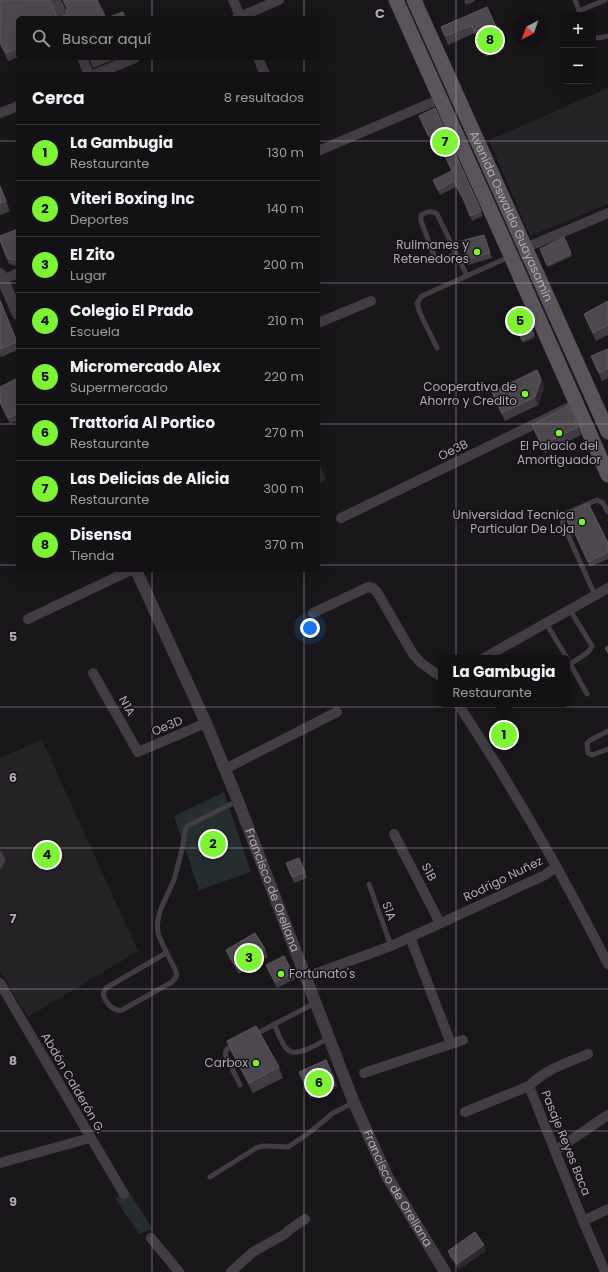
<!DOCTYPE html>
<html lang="es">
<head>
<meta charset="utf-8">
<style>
	:root { --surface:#131113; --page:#201f21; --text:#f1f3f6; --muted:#9d9da0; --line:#323133; --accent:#7ef335 }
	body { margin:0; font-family:Poppins,sans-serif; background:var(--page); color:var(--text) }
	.controls { position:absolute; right:12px; top:12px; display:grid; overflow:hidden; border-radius:6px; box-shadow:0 4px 16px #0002 }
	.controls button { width:36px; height:36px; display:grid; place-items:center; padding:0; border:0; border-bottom:1px solid var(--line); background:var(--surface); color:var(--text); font:20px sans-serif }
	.compass { position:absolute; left:512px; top:12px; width:36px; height:36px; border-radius:50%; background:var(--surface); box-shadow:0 4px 16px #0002; rotate:221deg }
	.you { position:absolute; left:310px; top:628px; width:14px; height:14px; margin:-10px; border:3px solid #fff; border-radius:50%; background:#1a73e8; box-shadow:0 0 0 6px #1a73e833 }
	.badge { display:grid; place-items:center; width:26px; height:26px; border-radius:50%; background:var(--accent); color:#111; font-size:13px; font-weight:700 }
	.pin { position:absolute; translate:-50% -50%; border:2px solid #fff; box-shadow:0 1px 4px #0006 }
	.popup { position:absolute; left:438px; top:655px; width:132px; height:52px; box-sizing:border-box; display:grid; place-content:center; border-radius:6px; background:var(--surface); filter:drop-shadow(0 1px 3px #0005); font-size:13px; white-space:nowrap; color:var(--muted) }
	.popup b { font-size:15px; color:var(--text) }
	.popup::after { content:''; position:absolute; left:50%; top:100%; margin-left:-8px; border:8px solid transparent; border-top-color:var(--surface) }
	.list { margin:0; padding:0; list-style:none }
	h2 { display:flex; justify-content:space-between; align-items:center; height:52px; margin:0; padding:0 16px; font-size:17px }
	h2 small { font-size:13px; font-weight:400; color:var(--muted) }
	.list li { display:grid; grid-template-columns:26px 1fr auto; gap:12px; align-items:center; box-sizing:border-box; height:56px; padding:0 16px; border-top:1px solid var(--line) }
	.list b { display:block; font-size:15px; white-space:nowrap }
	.list p { margin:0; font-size:13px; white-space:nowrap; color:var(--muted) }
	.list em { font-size:13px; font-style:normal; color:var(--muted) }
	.icon { flex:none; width:22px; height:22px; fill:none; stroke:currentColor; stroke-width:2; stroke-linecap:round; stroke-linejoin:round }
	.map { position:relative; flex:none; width:608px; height:1272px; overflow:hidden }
	.search { position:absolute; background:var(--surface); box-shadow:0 4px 16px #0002; left:16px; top:16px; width:304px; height:44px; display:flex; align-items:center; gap:10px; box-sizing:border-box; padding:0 14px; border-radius:6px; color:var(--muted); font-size:15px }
	.panel { position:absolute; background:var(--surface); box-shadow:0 4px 16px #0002; left:16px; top:72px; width:304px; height:500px; border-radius:6px }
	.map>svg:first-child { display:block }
</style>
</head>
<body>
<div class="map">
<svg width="608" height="1272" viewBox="0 0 608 1272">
	<rect width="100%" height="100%" fill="#191719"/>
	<g fill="#262326">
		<polygon points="608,88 608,204 530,236 489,140"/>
		<polygon points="42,740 138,951 28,1017 0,971 0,758"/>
	</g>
	<g fill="#252d2e">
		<polygon points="318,462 326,479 318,484"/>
		<polygon points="224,792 251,872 199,890 174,816"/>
		<polygon points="129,1192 153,1229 139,1234 115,1198"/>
	</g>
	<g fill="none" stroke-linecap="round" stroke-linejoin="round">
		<g stroke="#423d43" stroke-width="5">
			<polyline points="575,0 581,15"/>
			<polyline points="467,2 472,0"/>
			<polyline points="579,11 605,0"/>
			<polyline points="593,36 599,38 608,36"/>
			<path d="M456,254l-16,7 -5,-3 -14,-37v-6c5,-3 11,-5 16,-1l30,62"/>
			<polyline points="437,348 420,313 417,303 422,296 509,257"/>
			<path d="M595,595l-32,-71c-1,-5 -1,-8 4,-11l30,-13 6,3 5,9"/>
			<polyline points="546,623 567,658"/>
			<polyline points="567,658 587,694"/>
			<path d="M570,664c7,-5 19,-10 22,-18l-22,-36"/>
			<polyline points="608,731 589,741 587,743 588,753 592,755 608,749"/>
			<polyline points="0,854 3,860 0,866"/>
			<polyline points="369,884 391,946"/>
			<path d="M166,953l-60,35 -3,6c3,9 10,18 19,16l50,-28c2,-2 4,-4 5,-7 0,-5 -17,-32 -19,-43 -3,-18 9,-35 16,-52 3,-10 5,-20 8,-30 2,-8 1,-17 5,-24l50,-25"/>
			<path d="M274,1024c4,8 7,20 14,26 9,8 31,-7 41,-12"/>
			<polyline points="254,1035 315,1003"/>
			<polyline points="235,1045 227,1049 225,1054 240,1085"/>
			<polyline points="210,1177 256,1148 263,1146 288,1147 309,1133 333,1113 353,1103"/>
		</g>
		<g stroke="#423d43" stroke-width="10">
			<polyline points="56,0 64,18"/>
			<polyline points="233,0 241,18"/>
			<polyline points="237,18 279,0"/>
			<polyline points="82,58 89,74"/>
			<polyline points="258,58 265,74"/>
			<polyline points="95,74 135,58"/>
			<polyline points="0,113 18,106"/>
			<polyline points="318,151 440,99"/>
			<polyline points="525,248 608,213"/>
			<polyline points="2,280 18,273"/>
			<polyline points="318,323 371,301"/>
			<polyline points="341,518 576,404"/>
			<polyline points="313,613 368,587 373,588 377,592 413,654 421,663 441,677"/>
			<polyline points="28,619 131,570"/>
			<polyline points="484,658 608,588"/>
			<polyline points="93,673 138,752 206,723"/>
			<path d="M458,704c55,84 105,171 150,260"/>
			<polyline points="225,769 337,712"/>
			<polyline points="394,834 440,923"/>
			<polyline points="410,937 451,1044"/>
			<polyline points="306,977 391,946 545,875 556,867"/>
			<polyline points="0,983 124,1194"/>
			<path d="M588,1054c-21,9 -42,15 -59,32l54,135 22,51"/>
			<polyline points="364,1073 463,1040"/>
			<polyline points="465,1112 529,1086"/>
			<polyline points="556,1150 608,1115"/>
			<polyline points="0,1163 90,1138"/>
			<polyline points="583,1221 608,1209"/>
			<polyline points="151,1238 179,1272"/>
			<polyline points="231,1272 253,1252 285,1234 289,1230 305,1219"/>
		</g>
		<g stroke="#423d43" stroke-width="12">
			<polyline points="0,274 18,314"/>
			<path id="s1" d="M136,570l70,153 32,78 116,302 34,75 57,94"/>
		</g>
		<g stroke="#5a545d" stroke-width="15">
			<polyline points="396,0 511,256 608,475"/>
			<path id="s2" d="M414,0l194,432"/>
		</g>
	</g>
	<g fill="#413c41">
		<polygon points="0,0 50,1 57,16 61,17 66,15 67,9 63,0 97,0 106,18 18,18 18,57 8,61 0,44"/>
		<polygon points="487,7 502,40 505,48 486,57 475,33 448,45 441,27"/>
		<polygon points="89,58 118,58 93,68"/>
		<polygon points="435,108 483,216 472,221 465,203 456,187 440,195 433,180 452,171 442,150 440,151 435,140 431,142 419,116"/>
		<polygon points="0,186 10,211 0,215"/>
		<polygon points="18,229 18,265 16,266 9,264 0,241"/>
		<polygon points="486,240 492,258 468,265 467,259"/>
		<polygon points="540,249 571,253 572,256 548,267"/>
		<polygon points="0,300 18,344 18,350 1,357 0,354"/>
		<polygon points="608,301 608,335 596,341 587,322 584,314"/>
		<polygon points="510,318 534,334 535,337 523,343"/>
		<polygon points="608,349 608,378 602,381 591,356"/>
		<polygon points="18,378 18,420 10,424 0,403 0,387"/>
		<polygon points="541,379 544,387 538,405 505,421 495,401 492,392"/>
		<polygon points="532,425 578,427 581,435 545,453 535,433"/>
		<polygon points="565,515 608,543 608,559 590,567 575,534 573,535"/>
		<polygon points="286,863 305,872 307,878 294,883"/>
		<polygon points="265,949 268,957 239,974 229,958 226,950"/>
		<polygon points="266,965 293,973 295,979 277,988 268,970"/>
		<polygon points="227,1041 279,1067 283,1078 253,1093 231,1052"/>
		<polygon points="299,1072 334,1078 337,1086 310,1098"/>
		<polygon points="448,1251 486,1251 459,1269 450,1257"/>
	</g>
	<g fill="#2c282c">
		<polygon points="541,379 544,387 538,405 535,397"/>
		<polygon points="484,1245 486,1251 459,1269 457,1264"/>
	</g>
	<g fill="#4d484e" stroke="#5d575f">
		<polygon points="0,0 50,0 57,16 61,17 66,15 67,8 63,0 97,0 106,18 18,18 18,48 6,53 0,42"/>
		<polygon points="487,7 502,40 483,49 472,25 445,36 441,27"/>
		<polygon points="123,12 125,18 106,18"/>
		<polygon points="90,58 96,58 91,60"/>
		<polygon points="435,108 481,211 470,216 463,198 454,181 438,190 433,180 452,171 440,145 438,145 433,135 429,137 419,116"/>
		<polygon points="0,186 6,201 0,203"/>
		<polygon points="18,229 18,258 14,260 7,258 0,240 0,236"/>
		<polygon points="484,235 490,253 467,259 461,241"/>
		<polygon points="564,237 571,253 547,265 540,249"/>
		<polygon points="0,300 17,342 0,349"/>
		<polygon points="608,301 608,325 593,333 584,314"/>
		<polygon points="523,312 534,334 522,340 510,318"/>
		<polygon points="608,349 608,368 599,373 591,356"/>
		<polygon points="537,370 541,379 535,397 502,413 492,392"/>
		<polygon points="18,378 18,414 8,418 0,402 0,387"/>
		<polygon points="568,406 578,427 542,445 532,425"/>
		<polygon points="588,503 608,543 608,552 588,562 573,529 571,530 565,515"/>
		<polygon points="608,646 608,653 605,648"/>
		<polygon points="299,858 305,872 292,877 286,863"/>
		<polygon points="255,933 265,949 236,966 226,950"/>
		<polygon points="284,956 293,973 275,982 266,965"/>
		<polygon points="256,1026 279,1067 249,1083 227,1041"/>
		<polygon points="326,1060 334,1078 307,1090 299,1072"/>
		<polygon points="475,1232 484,1245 457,1264 448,1251"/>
	</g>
	<path fill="none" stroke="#b3a9b9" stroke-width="1" stroke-opacity="0.55" d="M152,0v18M304,0v18M456,0v1272M152,58v16M304,58v16M0,141h18M318,141h290M0,283h18M318,283h290M0,424h18M318,424h290M0,565h18M318,565h290M152,570v702M304,570v702M0,707h608M0,848h608M0,989h608M0,1131h608"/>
	<g fill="#7ef335" stroke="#141214" stroke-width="1.5">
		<circle cx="477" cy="252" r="4"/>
		<circle cx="525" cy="394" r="4"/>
		<circle cx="559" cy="433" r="4"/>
		<circle cx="582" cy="522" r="4"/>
		<circle cx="281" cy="974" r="4"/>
		<circle cx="256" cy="1063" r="4"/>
	</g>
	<g text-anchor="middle" stroke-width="3" stroke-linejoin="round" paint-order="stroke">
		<g font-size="12" fill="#b3a9b9" stroke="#141214">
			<text dy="4" stroke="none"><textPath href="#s2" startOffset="237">Avenida Oswaldo Guayasamín</textPath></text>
			<text transform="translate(453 450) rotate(-26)" y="4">Oe3B</text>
			<text transform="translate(127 706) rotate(61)" y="4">N1A</text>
			<text transform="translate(167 726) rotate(-23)" y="4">Oe3D</text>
			<text transform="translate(429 872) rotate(62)" y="4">S1B</text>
			<text transform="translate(503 879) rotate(-26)" y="4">Rodrigo Nuñez</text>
			<text dy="4" stroke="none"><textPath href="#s1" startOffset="348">Francisco de Orellana</textPath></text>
			<text transform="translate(389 911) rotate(70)" y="4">S1A</text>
			<text transform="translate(73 1083) rotate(60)" y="4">Abdón Calderón G.</text>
			<text transform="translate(566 1143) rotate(68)" y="4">Pasaje Reyes Baca</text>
			<text dy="4" stroke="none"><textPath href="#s1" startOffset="672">Francisco de Orellana</textPath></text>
		</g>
		<g font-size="12" fill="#b3a9b9" stroke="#141214" text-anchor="end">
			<text x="469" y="249">Rulimanes y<tspan x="469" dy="14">Retenedores</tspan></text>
			<text x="517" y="391">Cooperativa de<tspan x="517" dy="14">Ahorro y Credito</tspan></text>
			<text x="559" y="450" text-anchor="middle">El Palacio del<tspan x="559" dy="14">Amortiguador</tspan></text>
			<text x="574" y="519">Universidad Tecnica<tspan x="574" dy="14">Particular De Loja</tspan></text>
			<text x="289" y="978" text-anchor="start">Fortunato's</text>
			<text x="248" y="1067">Carbox</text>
		</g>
	</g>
	<g font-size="13" text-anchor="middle" font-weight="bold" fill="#b3a9b9" stroke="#141214" stroke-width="3" stroke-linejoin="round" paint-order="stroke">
		<text x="380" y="18">C</text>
		<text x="13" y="641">5</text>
		<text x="13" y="782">6</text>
		<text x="13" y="923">7</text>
		<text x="13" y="1065">8</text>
		<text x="13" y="1206">9</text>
	</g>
</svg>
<div class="controls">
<button>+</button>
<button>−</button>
</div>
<svg class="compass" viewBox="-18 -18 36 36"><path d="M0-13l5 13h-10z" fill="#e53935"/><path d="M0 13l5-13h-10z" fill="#9d9da0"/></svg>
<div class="you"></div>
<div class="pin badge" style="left:504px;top:735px">1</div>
<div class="popup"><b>La Gambugia</b>Restaurante</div>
<div class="pin badge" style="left:213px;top:844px">2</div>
<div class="pin badge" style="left:249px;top:958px">3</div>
<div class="pin badge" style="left:47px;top:855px">4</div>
<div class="pin badge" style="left:520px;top:321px">5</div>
<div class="pin badge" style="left:319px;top:1083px">6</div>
<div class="pin badge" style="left:445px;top:142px">7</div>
<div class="pin badge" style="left:490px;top:40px">8</div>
<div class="search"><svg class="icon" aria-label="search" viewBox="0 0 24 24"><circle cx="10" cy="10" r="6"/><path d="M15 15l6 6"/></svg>Buscar aquí</div>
<section class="panel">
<h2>Cerca<small>8 resultados</small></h2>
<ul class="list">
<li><span class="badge">1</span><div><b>La Gambugia</b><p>Restaurante</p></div><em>130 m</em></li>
<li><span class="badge">2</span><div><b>Viteri Boxing Inc</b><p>Deportes</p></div><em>140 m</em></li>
<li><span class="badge">3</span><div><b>El Zito</b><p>Lugar</p></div><em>200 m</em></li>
<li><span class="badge">4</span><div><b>Colegio El Prado</b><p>Escuela</p></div><em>210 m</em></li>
<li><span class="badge">5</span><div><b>Micromercado Alex</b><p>Supermercado</p></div><em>220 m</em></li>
<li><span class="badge">6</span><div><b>Trattoría Al Portico</b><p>Restaurante</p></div><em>270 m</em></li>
<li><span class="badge">7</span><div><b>Las Delicias de Alicia</b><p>Restaurante</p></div><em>300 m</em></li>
<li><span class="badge">8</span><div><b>Disensa</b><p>Tienda</p></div><em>370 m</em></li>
</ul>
</section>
</div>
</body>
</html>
